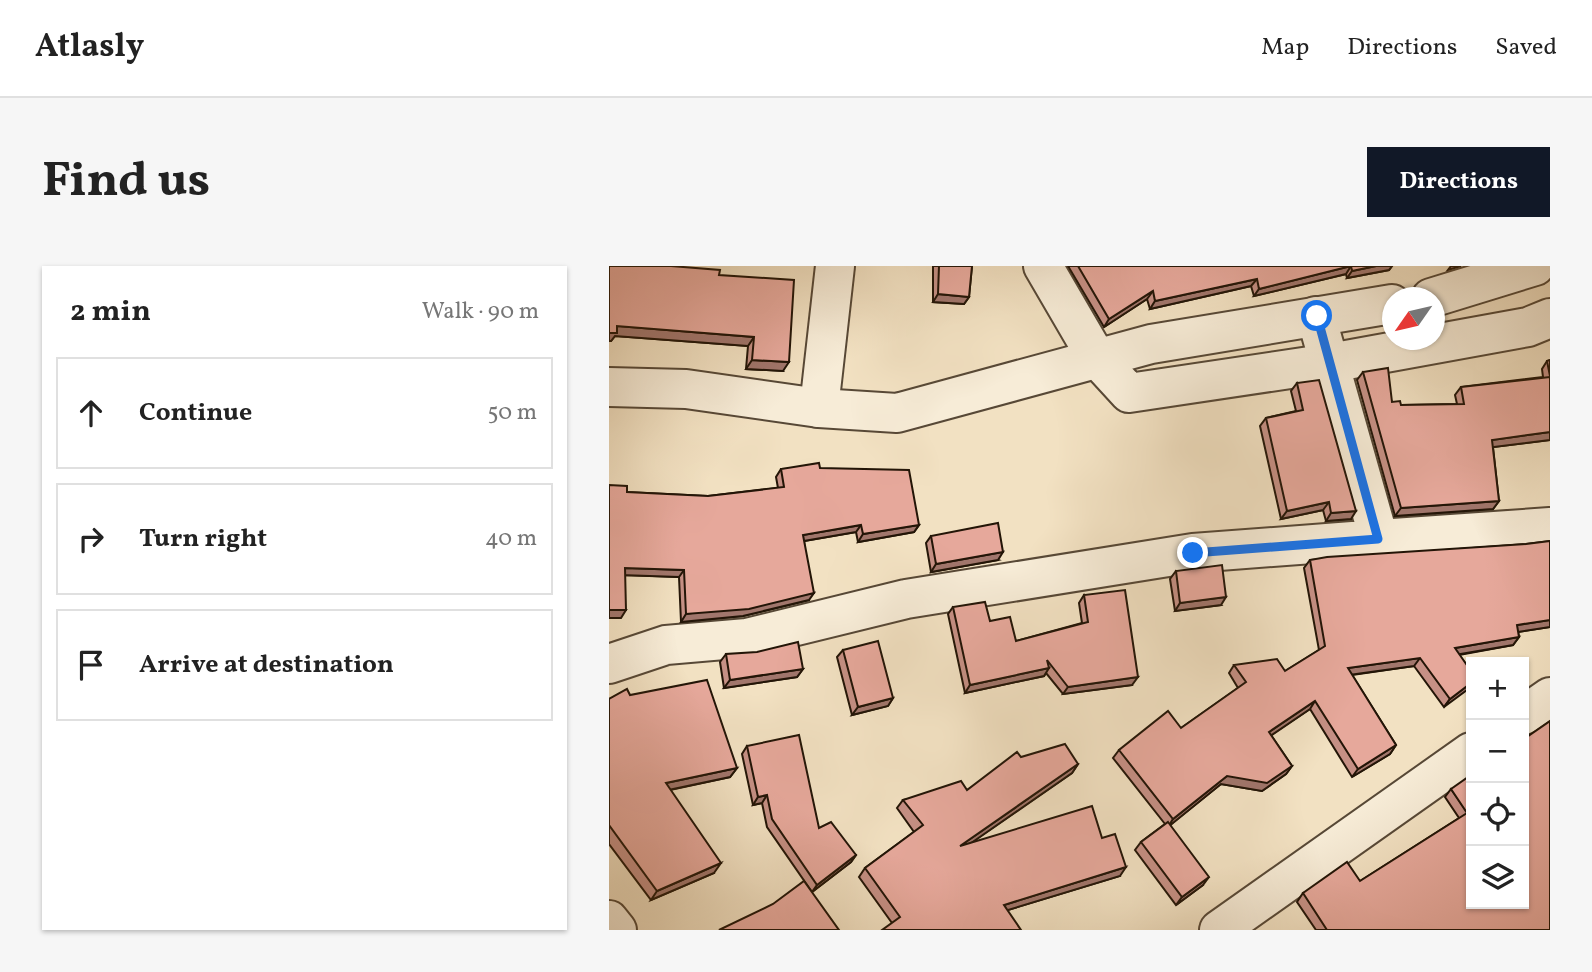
<!DOCTYPE html>
<html lang="en">
<head>
<meta charset="utf-8">
<style>
	:root { --surface:#fff; --page:#f6f6f6; --text:#222; --muted:#767676; --line:#e0e0e0; --accent:#111827 }
	body { margin:0; font-family:Vollkorn,serif; background:var(--page); color:var(--text) }
	.controls { position:absolute; right:21px; bottom:21px; display:grid; overflow:hidden; border-radius:0px; box-shadow:0 2px 5px #0004 }
	.controls button { width:63px; height:63px; display:grid; place-items:center; padding:0; border:0; border-bottom:2px solid var(--line); background:var(--surface); color:var(--text); font:35px sans-serif }
	.compass { position:absolute; left:773px; top:21px; width:63px; height:63px; border-radius:50%; background:var(--surface); box-shadow:0 2px 5px #0004; rotate:236deg }
	.stop { position:absolute; width:21px; height:21px; margin:-16px; border:5px solid #1a73e8; border-radius:50%; background:#fff }
	.stop.end { background:#1a73e8; border-color:#fff; box-shadow:0 2px 7px #0008 }
	.list { margin:0; padding:0; list-style:none }
	h2 { display:flex; justify-content:space-between; align-items:center; height:91px; margin:0; padding:0 28px; font-size:30px }
	h2 small { font-size:23px; font-weight:400; color:var(--muted) }
	.list li { display:grid; grid-template-columns:46px 1fr auto; gap:21px; align-items:center; box-sizing:border-box; height:112px; margin:0 14px 14px; padding:0 14px; border:2px solid var(--line); border-radius:0px }
	.list b { display:block; font-size:26px; white-space:nowrap }
	.list em { font-size:23px; font-style:normal; color:var(--muted) }
	.icon { flex:none; width:38px; height:38px; fill:none; stroke:currentColor; stroke-width:2; stroke-linecap:round; stroke-linejoin:round }
	.map { position:relative; flex:none; width:941px; height:664px; overflow:hidden; border-radius:0px }
	header { display:flex; align-items:center; gap:42px; box-sizing:border-box; height:98px; padding:0 35px; background:var(--surface); border-bottom:2px solid var(--line) }
	header strong { font-size:33px }
	nav { display:flex; gap:38px; margin-inline-start:auto; font-size:24px }
	.intro { display:flex; align-items:center; justify-content:space-between; box-sizing:border-box; height:168px; padding:0 42px }
	h1 { margin:0; font-size:49px }
	.button { padding:18px 32px; border-radius:0px; background:var(--accent); color:#fff; font-size:24px; font-weight:700 }
	main { display:flex; gap:42px; padding:0 42px }
	aside { flex:1; background:var(--surface); border-radius:0px; box-shadow:0 2px 5px #0004 }
	.map>svg:first-child { display:block }
</style>
</head>
<body>
<header>
<strong>Atlasly</strong>
<nav><a>Map</a><a>Directions</a><a>Saved</a></nav>
</header>
<div class="intro"><h1>Find us</h1><a class="button">Directions</a></div>
<main>
<aside>
<h2>2 min<small>Walk · 90 m</small></h2>
<ul class="list">
<li><svg class="icon" aria-label="ahead" viewBox="0 0 24 24"><path d="M12 20V5M6 11l6-6 6 6"/></svg><div><b>Continue</b></div><em>50 m</em></li>
<li><svg class="icon" aria-label="right" viewBox="0 0 24 24"><path d="M7 20v-9h11M14 6l5 5-5 5"/></svg><div><b>Turn right</b></div><em>40 m</em></li>
<li><svg class="icon" aria-label="arrive" viewBox="0 0 24 24"><path d="M6 21V4h12l-3 4 3 4H6"/></svg><div><b>Arrive at destination</b></div></li>
</ul>
</aside>
<div class="map">
<svg width="941" height="664" viewBox="0 0 941 664">
	<rect width="100%" height="100%" fill="#f2e1c2"/>
	<filter id="stains"><feTurbulence type="fractalNoise" baseFrequency=".00286" numOctaves="4"/><feColorMatrix values="0 0 0 0 .2 0 0 0 0 .09 0 0 0 0 .02 0 0 0 .5 -.17"/></filter>
	<radialGradient id="worn" r=".72"><stop offset=".6" stop-color="#630" stop-opacity="0"/><stop offset="1" stop-color="#630" stop-opacity=".3"/></radialGradient>
	<g fill="none" stroke-linecap="round" stroke-linejoin="round">
		<defs>
			<g id="minor">
				<polyline points="434,0 487,91 520,127 721,97 919,61 941,52"/>
				<polyline points="822,32 926,0"/>
				<polyline points="0,121 77,123 210,142 288,147 542,78 783,38"/>
				<polyline points="210,142 226,0"/>
				<polyline points="770,273 941,261"/>
				<polyline points="0,398 57,379 138,372 297,333 584,287 770,273 707,50"/>
				<polyline points="915,449 941,431"/>
				<polyline points="610,664 862,486"/>
			</g>
			<polyline id="tertiary" points="0,654 8,664"/>
		</defs>
		<use href="#minor" stroke="#574836" stroke-width="42"/>
		<use href="#tertiary" stroke="#574836" stroke-width="42"/>
		<use href="#minor" stroke="#f7ecd7" stroke-width="38"/>
		<use href="#tertiary" stroke="#f7ecd7" stroke-width="38"/>
	</g>
	<g fill="#c69085" stroke="#231507" stroke-width="2">
		<polygon points="0,0 110,9 174,105 137,103 139,80 6,70 2,75 0,75"/>
		<polygon points="324,0 363,0 360,31 355,38 324,36"/>
		<polygon points="459,0 783,0 780,4 738,12 737,8 645,30 642,20 541,43 538,33 495,61"/>
		<polygon points="941,94 941,174 884,181 890,235 884,243 786,250 748,114 754,106 783,136 792,139 848,138 846,129 852,121 934,111 933,103 938,95"/>
		<polygon points="688,117 742,253 717,255 714,244 672,253 651,160 657,152 687,145 682,125"/>
		<polygon points="211,202 310,259 305,266 249,276 247,266 195,275 200,334 134,350 72,356 70,311 16,309 12,352 18,226 99,230 169,222 167,211 172,203"/>
		<polygon points="322,270 389,294 322,306 317,277"/>
		<polygon points="941,275 941,361 909,366 910,371 904,379 850,389 862,405 835,441 805,400 743,409 787,479 781,488 743,511 701,443 662,469 683,500 677,508 653,525 612,518 561,559 594,619 567,639 526,584 532,576 556,558 504,492 510,484 572,462 629,422 620,407 625,399 676,405 710,384 695,302 701,294 917,278"/>
		<polygon points="567,305 612,339 566,345 561,313"/>
		<polygon points="475,329 523,419 454,428 437,407 435,410 356,427 339,348 344,341 381,355 407,375 473,357 470,337"/>
		<polygon points="234,384 284,432 279,440 243,449 228,391"/>
		<polygon points="117,388 194,403 188,411 115,422 111,396"/>
		<polygon points="21,429 128,502 121,511 61,524 105,607 42,634 0,578 0,433"/>
		<polygon points="138,480 210,562 247,589 242,596 203,626 158,561 153,537 144,539 133,488"/>
		<polygon points="412,491 469,498 463,507 363,576 493,572 511,610 399,644 283,657 250,611 256,602 305,566 288,542 294,534 358,524"/>
		<polygon points="842,523 941,664 707,664 688,636 694,627 751,615 850,552 836,531"/>
	</g>
	<g fill="#a1766c" stroke="#231507" stroke-width="2">
		<polygon points="742,0 737,8 645,30 650,23"/>
		<polygon points="767,0 783,0 780,4 738,12 743,5"/>
		<polygon points="842,0 852,0 839,4"/>
		<polygon points="648,13 642,20 541,43 546,35"/>
		<polygon points="544,25 538,33 495,61 500,53"/>
		<polygon points="329,28 360,31 355,38 324,36"/>
		<polygon points="8,60 145,71 139,80 6,70 2,75 0,75 0,67"/>
		<polygon points="143,94 180,96 174,105 137,103"/>
		<polygon points="941,166 941,174 877,182 883,174"/>
		<polygon points="890,235 884,243 786,250 792,242"/>
		<polygon points="720,236 714,244 672,253 678,245"/>
		<polygon points="747,245 742,253 717,255 722,247"/>
		<polygon points="252,259 247,266 189,276 194,269"/>
		<polygon points="310,259 305,266 249,276 254,268"/>
		<polygon points="394,286 389,294 322,306 327,298"/>
		<polygon points="16,302 75,304 70,311 11,309"/>
		<polygon points="205,327 200,334 134,350 72,356 77,348"/>
		<polygon points="617,331 612,339 566,345 571,337"/>
		<polygon points="0,344 17,344 12,352 0,352"/>
		<polygon points="941,354 941,361 902,367 908,359"/>
		<polygon points="910,371 904,379 840,390 846,382"/>
		<polygon points="811,392 805,400 733,410 739,402"/>
		<polygon points="440,402 435,410 356,427 361,419"/>
		<polygon points="194,403 188,411 115,422 121,414"/>
		<polygon points="529,411 523,419 454,428 459,421"/>
		<polygon points="862,417 862,421 835,441 841,433"/>
		<polygon points="284,432 279,440 243,449 249,441"/>
		<polygon points="706,435 701,443 654,475 660,466"/>
		<polygon points="787,479 781,488 743,511 749,503"/>
		<polygon points="469,498 463,507 345,589 351,580"/>
		<polygon points="683,500 677,508 653,525 612,518 559,561 564,553 618,510"/>
		<polygon points="128,502 121,511 50,526 57,517"/>
		<polygon points="158,529 153,537 144,539 149,531"/>
		<polygon points="247,589 242,596 203,626 208,619"/>
		<polygon points="112,597 105,607 42,634 48,625"/>
		<polygon points="517,601 511,610 389,647 395,639"/>
		<polygon points="600,611 594,619 567,639 573,631"/>
	</g>
	<g fill="#e6a89b" stroke="#231507" stroke-width="2">
		<polygon points="0,0 62,0 111,4 110,9 185,14 180,96 143,94 145,71 8,60 8,67 0,67"/>
		<polygon points="330,0 363,0 360,31 329,28"/>
		<polygon points="469,0 767,0 743,5 742,0 650,23 648,13 546,35 544,25 500,53"/>
		<polygon points="941,94 941,110 938,95"/>
		<polygon points="779,102 783,136 791,135 792,139 855,138 852,121 941,111 941,166 883,174 890,235 792,242 754,106"/>
		<polygon points="710,114 747,245 722,247 720,236 678,245 657,152 694,144 688,117"/>
		<polygon points="210,197 211,202 300,204 310,259 254,268 252,259 194,269 205,327 140,343 77,348 75,304 16,302 17,344 0,344 0,219 18,220 18,226 99,230 175,221 172,203"/>
		<polygon points="389,257 394,286 327,298 322,270"/>
		<polygon points="941,275 941,354 908,359 910,371 846,382 862,405 862,417 841,433 811,392 739,402 787,479 749,503 706,435 660,466 683,500 658,517 618,510 564,553 510,484 559,445 572,462 637,416 625,399 668,393 676,405 716,380 701,294 718,291 917,278"/>
		<polygon points="613,299 617,331 571,337 567,305"/>
		<polygon points="516,324 529,411 459,421 438,394 440,402 361,419 344,341 376,336 381,355 401,351 407,375 479,356 475,329"/>
		<polygon points="269,375 284,432 249,441 234,384"/>
		<polygon points="189,376 194,403 121,414 117,388 148,386"/>
		<polygon points="98,414 128,502 57,517 112,597 48,625 0,559 0,433 18,423 21,429"/>
		<polygon points="941,455 941,664 718,664 694,627 738,596 751,615 858,547 842,523 862,509 862,638 915,638 915,473"/>
		<polygon points="190,469 210,562 222,556 247,589 208,619 163,553 158,529 149,531 138,480"/>
		<polygon points="456,478 469,498 351,580 483,540 493,572 506,568 517,601 395,639 412,664 273,664 291,651 256,602 314,559 294,534 352,515 358,524 408,486 412,491"/>
		<polygon points="559,556 600,611 573,631 532,576"/>
		<polygon points="195,615 230,664 110,664 164,638"/>
	</g>
	<g fill="none" stroke-linecap="round" stroke-linejoin="round">
		<polyline stroke="#1a73e8" stroke-width="9" points="584,287 769,273 708,50"/>
	</g>
	<rect width="100%" height="100%" filter="url(#stains)"/>
	<rect width="100%" height="100%" fill="url(#worn)"/>
</svg>
<div class="controls">
<button>+</button>
<button>−</button>
<button><svg class="icon" aria-label="locate" viewBox="0 0 24 24"><circle cx="12" cy="12" r="6"/><path d="M12 2v4M12 18v4M2 12h4M18 12h4"/></svg></button>
<button><svg class="icon" aria-label="layers" viewBox="0 0 24 24"><path d="M12 4l9 5-9 5-9-5zM3 14l9 5 9-5"/></svg></button>
</div>
<svg class="compass" viewBox="-18 -18 36 36"><path d="M0-13l5 13h-10z" fill="#e53935"/><path d="M0 13l5-13h-10z" fill="#767676"/></svg>
<div class="stop" style="left:708px;top:50px"></div>
<div class="stop end" style="left:584px;top:287px"></div>
</div>
</main>
</body>
</html>
